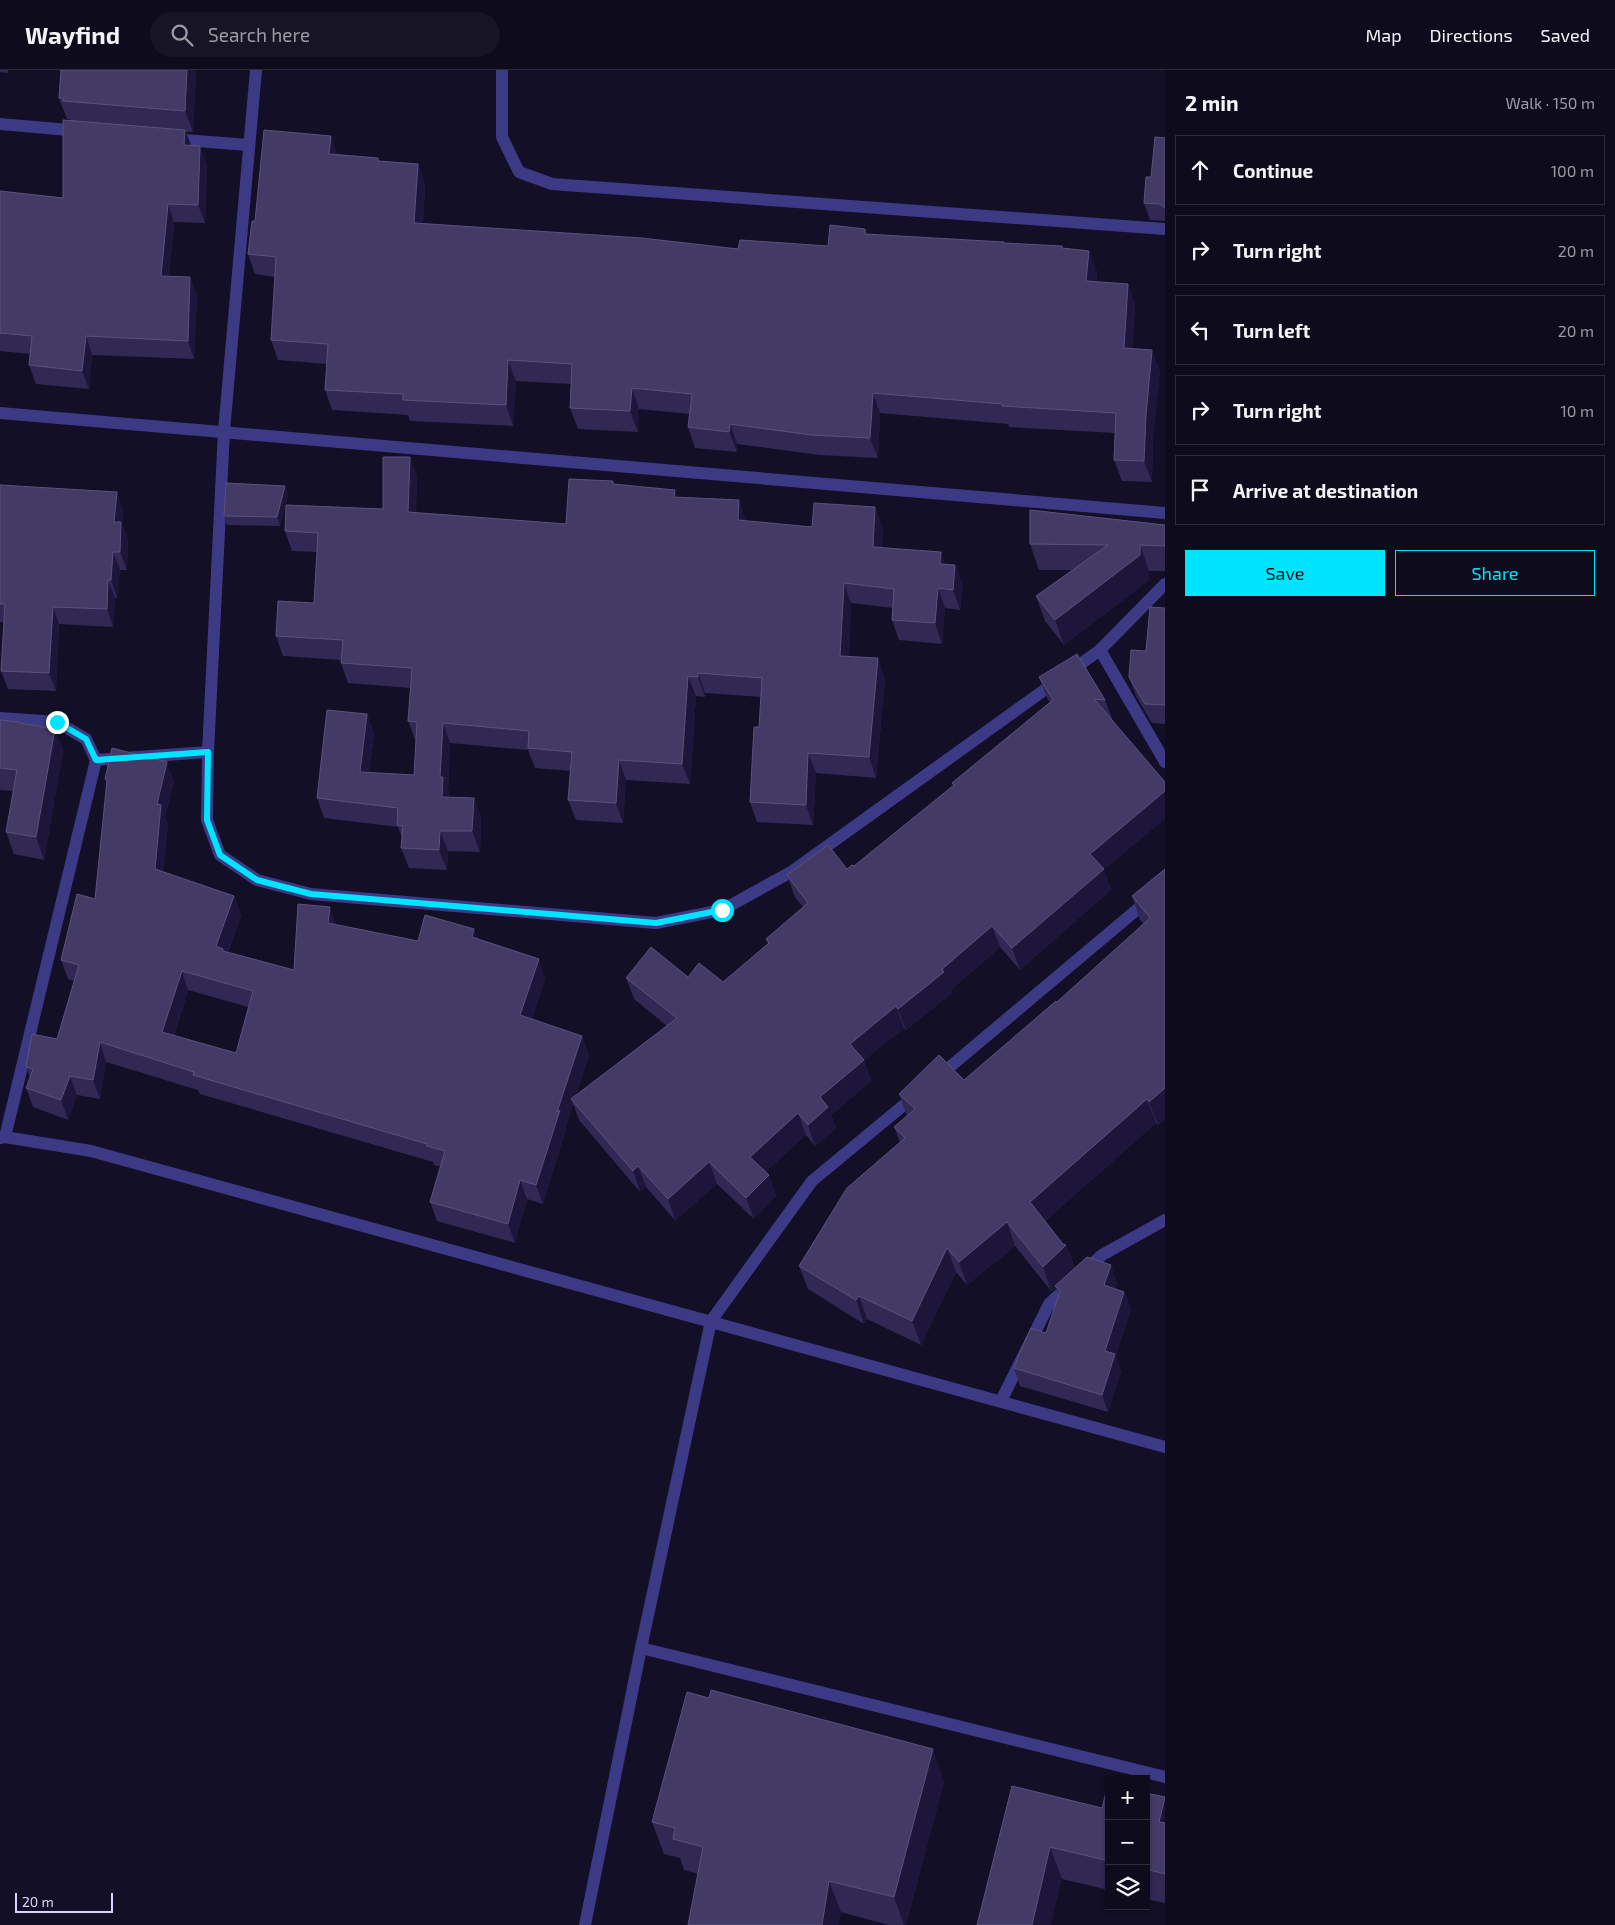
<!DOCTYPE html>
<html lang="en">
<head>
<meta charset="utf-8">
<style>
	:root { --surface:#0e0b1c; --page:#171425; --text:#f1f3f6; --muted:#9b9ba3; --line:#2e2b3b; --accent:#00e5ff }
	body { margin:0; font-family:"Exo 2",sans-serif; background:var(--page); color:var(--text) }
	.controls { position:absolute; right:15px; bottom:15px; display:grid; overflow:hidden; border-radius:0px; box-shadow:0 1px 4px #0004 }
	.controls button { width:45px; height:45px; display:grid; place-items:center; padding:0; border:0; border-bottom:1px solid var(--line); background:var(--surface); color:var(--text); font:25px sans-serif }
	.scale { position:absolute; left:15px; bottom:12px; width:98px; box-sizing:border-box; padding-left:5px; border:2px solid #d9d4ff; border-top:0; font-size:14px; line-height:18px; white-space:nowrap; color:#d9d4ff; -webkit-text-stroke:4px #130f26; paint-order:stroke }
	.stop { position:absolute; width:15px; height:15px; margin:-11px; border:4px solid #00e5ff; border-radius:50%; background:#fff }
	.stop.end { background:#00e5ff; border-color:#fff; box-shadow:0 1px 5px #0008 }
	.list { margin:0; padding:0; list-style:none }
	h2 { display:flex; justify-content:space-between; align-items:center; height:65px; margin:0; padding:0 20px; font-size:21px }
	h2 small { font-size:16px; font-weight:400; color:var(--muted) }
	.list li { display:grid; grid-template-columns:32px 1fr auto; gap:15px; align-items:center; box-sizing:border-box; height:70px; margin:0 10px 10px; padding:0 10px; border:1px solid var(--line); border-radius:0px }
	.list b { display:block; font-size:19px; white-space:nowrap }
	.list em { font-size:16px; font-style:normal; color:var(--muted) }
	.actions { display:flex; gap:10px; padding:15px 20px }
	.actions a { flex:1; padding:11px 0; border:1px solid var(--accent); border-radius:0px; text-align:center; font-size:18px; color:var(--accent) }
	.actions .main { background:var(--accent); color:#111 }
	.icon { flex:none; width:28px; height:28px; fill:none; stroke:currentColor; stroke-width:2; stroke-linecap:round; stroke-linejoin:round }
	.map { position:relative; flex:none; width:1165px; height:1855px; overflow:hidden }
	header { display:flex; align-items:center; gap:30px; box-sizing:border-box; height:70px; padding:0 25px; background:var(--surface); border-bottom:1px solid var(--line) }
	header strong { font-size:24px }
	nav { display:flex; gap:28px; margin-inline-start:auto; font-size:18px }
	.search { width:350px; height:45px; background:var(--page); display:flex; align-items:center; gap:12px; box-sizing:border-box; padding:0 18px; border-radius:28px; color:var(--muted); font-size:19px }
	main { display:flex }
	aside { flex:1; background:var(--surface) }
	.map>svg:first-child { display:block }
</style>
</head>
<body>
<header>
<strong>Wayfind</strong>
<div class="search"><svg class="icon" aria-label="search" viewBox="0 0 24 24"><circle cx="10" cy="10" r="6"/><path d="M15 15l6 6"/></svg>Search here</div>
<nav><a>Map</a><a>Directions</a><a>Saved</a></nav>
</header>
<main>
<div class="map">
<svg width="1165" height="1855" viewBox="0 0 1165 1855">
	<rect width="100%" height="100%" fill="#130f26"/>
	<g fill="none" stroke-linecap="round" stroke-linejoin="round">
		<g stroke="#3d3a85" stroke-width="12">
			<polyline points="256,0 224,361 208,682 207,750 220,785 257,810 311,824 656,853 722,840 791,802 1100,580 1165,514"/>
			<polyline points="502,0 502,67 519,102 552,114 1165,159"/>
			<polyline points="0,54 80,61"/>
			<polyline points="172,69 248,75"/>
			<polyline points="0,343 1165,443"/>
			<polyline points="1100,580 1165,692"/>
			<polyline points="0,648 57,652 86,669 96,690 5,1067"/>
			<polyline points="96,690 208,682"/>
			<polyline points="939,1006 1165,816"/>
			<polyline points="0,1068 5,1067 91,1081 1165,1377"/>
			<polyline points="1001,1331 1049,1234 1102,1185 1165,1150"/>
			<polyline points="641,1578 1165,1707"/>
			<polyline points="585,1855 641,1578 711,1251 812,1111 916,1025"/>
		</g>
	</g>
	<g fill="#312854" fill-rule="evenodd">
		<polygon points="0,0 8,0 8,3 0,2"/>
		<polygon points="61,0 196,0 193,62 186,62 191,76 207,95 205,153 174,152 169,206 197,225 194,289 92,285 89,319 36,314 29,295 30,284 0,281 0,121 63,128 70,50 69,49 67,49 59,28"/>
		<polygon points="331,66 337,84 378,88 380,91 418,94 425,115 423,153 738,179 828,176 865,159 867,164 1005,173 1089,181 1097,202 1096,212 1128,214 1135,235 1132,278 1160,301 1153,366 1152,412 1122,411 1114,390 1115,363 1009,357 1008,354 880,343 878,388 819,385 737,374 737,382 695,378 688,357 690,344 639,339 638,362 578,359 570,338 571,314 516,311 513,356 410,351 408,345 332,340 325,320 327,294 278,290 271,270 275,207 255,204 248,184"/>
		<polygon points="1165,68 1165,151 1150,150 1144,133 1151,107"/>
		<polygon points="410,387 417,407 416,443 566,454 614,415 675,420 677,427 746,451 812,457 883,457 882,478 945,494 955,495 963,515 960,540 945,538 942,574 899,570 892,550 893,538 851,533 849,587 885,608 876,708 816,703 813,755 757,752 750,732 759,657 761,627 705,623 705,627 696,626 690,714 626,710 623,753 576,750 568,730 571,701 535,698 528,680 450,673 448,719 450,727 474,728 481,749 480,782 448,781 447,800 409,798 401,778 402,768 398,757 324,748 317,728 367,644 374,664 369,703 414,705 416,672 408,651 410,618 348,613 341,593 341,590 283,586 276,566 314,533 317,482 292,481 285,461 383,439"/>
		<polygon points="0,415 123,440 122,454 128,470 127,500 120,500 117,528 115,528 113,557 59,554 56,621 8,619 1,601 4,552 0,552"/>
		<polygon points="285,416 288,425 280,456 227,455 224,446"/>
		<polygon points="1165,455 1165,501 1149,501 1149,510 1064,575 1045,551 1036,526 1072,500 1039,500 1030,474"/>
		<polygon points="1165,538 1165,654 1152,653 1136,626 1129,607 1146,581"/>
		<path d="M1039,607l66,23 8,21 -9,149 7,20 -91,80 -20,-23 -49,43 1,3 -46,37 -2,-2 -40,32 7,21 -40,34 5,13 -21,18 -9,-11 -41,37 4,3 7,21 -22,23 -37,-35 -42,36 -29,-33 -6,5 -61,-72 -6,-16 -7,23v2l-23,75 -16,-5 -12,44 -78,-22 -7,-19 11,-35 -7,-2 -1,-3 -233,-68 -2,-4 -92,-28 -6,37 -23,-4 -9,25 -35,-13 -7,-19 4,-10 -4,-11 31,-28 17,-58 -6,-2 -7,-19 34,-61 12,-114 -2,-6 69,2 -9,36 3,7 -5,48 71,24 7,19 -13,37 66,18 42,-45 82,16 60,-1 67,38 -13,41 50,17 7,19 -13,40 91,-69 -33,-27 -8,-21 62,-1 35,5 45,-38 -2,-5 37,-32 -8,-10 -8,-22 60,-6 7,-3 99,-80 -1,-3 98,-81 -3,-4zM188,920l60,17 -12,46 -62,-17z"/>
		<polygon points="0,650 20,652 21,653 55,659 63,681 44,790 14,784 6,762 13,721 0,720"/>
		<polygon points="1165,799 1165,1049 1158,1055 1156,1053 1045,1151 1063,1174 1066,1175 1075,1198 1117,1212 1115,1219 1124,1222 1131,1239 1116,1285 1121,1301 1108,1342 1020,1316 1014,1298 1046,1263 1059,1225 1056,1217 1051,1221 1015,1176 967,1215 956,1202 921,1275 867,1249 864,1254 808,1219 799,1196 900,1072 894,1057 907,1046 899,1024 964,1010 1057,932 1144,854 1140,850 1132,826"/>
		<polygon points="944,1711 906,1855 889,1855 684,1800 680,1788 664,1784 652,1752"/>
		<polygon points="1109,1714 1109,1820 1062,1809 1012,1716 1102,1738"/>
		<polygon points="1146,1723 1165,1727 1165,1833 1146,1829"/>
	</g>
	<g fill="#1d163a">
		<polygon points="187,0 196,0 193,62 185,41"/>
		<polygon points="185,60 192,78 184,75"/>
		<polygon points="331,66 338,87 329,84"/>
		<polygon points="200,76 207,95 205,153 198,135"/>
		<polygon points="418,94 425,115 422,173 414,153"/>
		<polygon points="168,134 174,152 167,224 161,206"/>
		<polygon points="1089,181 1097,202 1094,232 1086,211"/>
		<polygon points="190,207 197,225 194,289 188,271"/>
		<polygon points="1128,214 1135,235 1131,298 1124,278"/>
		<polygon points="86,266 92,285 89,319 82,301"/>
		<polygon points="1152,280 1160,301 1153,366 1152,412 1144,391 1146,345"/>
		<polygon points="508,290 516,311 513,356 506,335"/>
		<polygon points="632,318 639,339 638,362 630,341"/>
		<polygon points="873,323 880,343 878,388 870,368"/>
		<polygon points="730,354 737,374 737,382 729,362"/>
		<polygon points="410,387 417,407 415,462 408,442"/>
		<polygon points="285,416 288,425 280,456 277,447"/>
		<polygon points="675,420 682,440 674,427"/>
		<polygon points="117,422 123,440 122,454 128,470 127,500 120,482 114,452"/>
		<polygon points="739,430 746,450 745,470 738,450"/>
		<polygon points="875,437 883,457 881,497 873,477"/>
		<polygon points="1140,475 1149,501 1149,510 1064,575 1055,550"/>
		<polygon points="113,482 120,500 117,528 111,510"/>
		<polygon points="941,482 948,502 940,494"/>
		<polygon points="955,495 963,515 960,540 953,520"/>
		<polygon points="108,510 115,528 113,557 107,539"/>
		<polygon points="844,513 851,533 848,606 840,586"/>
		<polygon points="938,518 945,538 942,574 935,553"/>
		<polygon points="53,537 59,554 56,621 49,603"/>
		<polygon points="878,588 885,608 876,708 869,687"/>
		<polygon points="698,603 705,623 705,627 698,607"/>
		<polygon points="688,606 696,626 690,714 682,694"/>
		<polygon points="367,644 374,664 367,723 360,702"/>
		<polygon points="443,653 450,673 448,719 450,727 442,727 440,707"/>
		<polygon points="55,659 63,681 44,790 36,767"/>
		<polygon points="808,683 816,703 813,755 806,735"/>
		<polygon points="619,690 626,710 623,753 616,733"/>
		<polygon points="167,692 174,711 165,747 168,754 162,818 155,799 157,734"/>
		<polygon points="1165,721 1165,749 1104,800 1111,820 1020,900 1012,878 1090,784"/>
		<polygon points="474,728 481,749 480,782 472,761"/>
		<polygon points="440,761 448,781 447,800 439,780"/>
		<polygon points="234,826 241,845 226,886 216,876"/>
		<polygon points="330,837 337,856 328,853"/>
		<polygon points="992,856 1000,877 951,920 952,923 906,960 898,939"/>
		<polygon points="474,859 481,878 472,867"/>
		<polygon points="539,889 545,908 527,964 520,945"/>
		<polygon points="182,901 188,920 169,981 162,962"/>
		<polygon points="896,936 904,958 864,990 871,1011 831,1045 836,1058 815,1076 808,1055 820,1027 850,974"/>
		<polygon points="582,966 589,985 574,1032 571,1029 573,1034 566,1057 566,1059 543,1134 536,1115 557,1042"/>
		<polygon points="100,972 106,992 100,1029 93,1010"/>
		<polygon points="70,1006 77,1025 68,1050 61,1030"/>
		<polygon points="1165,1018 1165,1049 1158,1055 1149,1032"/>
		<polygon points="1147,1029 1156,1053 1039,1156 1030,1132"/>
		<polygon points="798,1043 806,1065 758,1108 750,1087"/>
		<polygon points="709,1092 717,1114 675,1150 668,1129"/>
		<polygon points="638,1096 646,1117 640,1122 633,1101"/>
		<polygon points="769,1105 776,1126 754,1149 746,1128"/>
		<polygon points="520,1110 527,1129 515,1173 508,1154"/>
		<polygon points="1007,1152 1015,1176 967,1215 959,1192"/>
		<polygon points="1066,1175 1075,1199 1051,1221 1043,1197"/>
		<polygon points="947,1178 956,1202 921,1275 912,1251"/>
		<polygon points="1111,1195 1117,1212 1111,1233 1104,1215"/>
		<polygon points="1124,1222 1131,1239 1116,1285 1121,1301 1108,1342 1102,1325 1105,1281"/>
		<polygon points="859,1226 867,1249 864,1254 856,1230"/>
		<polygon points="933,1679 944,1711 906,1855 904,1855 894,1827"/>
		<polygon points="1165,1729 1165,1768 1159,1752"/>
		<polygon points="1050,1777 1062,1809 1051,1855 1032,1855"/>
		<polygon points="829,1811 841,1842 839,1855 822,1855"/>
	</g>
	<g fill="#433a66" stroke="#5a527e" fill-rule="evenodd">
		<polygon points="61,0 187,0 185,41 63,31 63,28 59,28"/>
		<polygon points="63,50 185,60 184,75 200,76 198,135 168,134 161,206 190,207 188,271 86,266 82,301 29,295 32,266 0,263 0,121 63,128"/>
		<polygon points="264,60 331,66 329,84 378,88 378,91 418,94 414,153 642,168 738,179 740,170 828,176 830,155 865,159 865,164 1004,172 1004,173 1062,176 1062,178 1089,181 1086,211 1128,214 1124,278 1152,280 1146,345 1144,391 1114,390 1116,343 1002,336 1002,334 873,323 870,368 812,365 730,354 729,362 688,357 692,324 632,318 630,341 570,338 572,294 508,290 506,335 403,330 403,324 325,320 328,274 271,270 276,187 248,184 252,151 255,151"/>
		<polygon points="1155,67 1165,68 1165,138 1160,134 1144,133 1146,107 1151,107"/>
		<polygon points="383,387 410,387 408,442 566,454 569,409 613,411 613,414 675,420 674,427 739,430 738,450 812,457 814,433 875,437 873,477 941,482 940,494 955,495 953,520 938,518 935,553 892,550 894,519 844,513 840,586 878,588 869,687 808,683 806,735 750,732 754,657 759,657 762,608 698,603 698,607 688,606 682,694 619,690 616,733 568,730 572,682 528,678 529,661 443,653 440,707 443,707 442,727 474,728 472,761 440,761 439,780 401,778 403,756 397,755 398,738 317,728 327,640 367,644 360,702 414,705 417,652 408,651 412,598 341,593 343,570 276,566 278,531 314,533 318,463 285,461 286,435 383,439"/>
		<polygon points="226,413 285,416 277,447 224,446"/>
		<polygon points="0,415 117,422 114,452 121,452 120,482 113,482 111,510 108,510 107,539 53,537 49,603 1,601 5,534 0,534"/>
		<polygon points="1030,440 1165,455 1165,476 1140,475 1140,485 1055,550 1036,526 1108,475 1030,474"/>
		<polygon points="1150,537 1165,538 1165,635 1145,634 1129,607 1131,580 1146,581"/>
		<polygon points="1077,584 1105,630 1094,629 1165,712 1165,721 1090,784 1104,799 1012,878 992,856 942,899 944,902 898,939 896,936 850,974 864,990 820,1027 828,1037 808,1055 798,1043 750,1087 769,1105 746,1128 709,1092 668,1129 638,1096 633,1101 571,1029 677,948 626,908 651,877 688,907 699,893 723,912 769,873 766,869 808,833 787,805 828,775 847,799 852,795 854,796 954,715 952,713 1053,630 1039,607"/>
		<polygon points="0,650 20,652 20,653 55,659 36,767 6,762 17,700 0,698"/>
		<path d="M112,678l55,14 -10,42 4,1 -6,64 79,27 -18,50 7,3v2l71,19 4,-66 32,3 -2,16 90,18 7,-26 49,14 -2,8 67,22 -19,56 62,21 -25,76 3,-2 -24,75 -16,-5 -12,44 -78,-22 15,-51 -18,-5v-2l-234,-69 1,-3 -94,-30 -7,38 -23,-4 -9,24 -35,-12 7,-19 -7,-2 6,-33 25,5 22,-74 -18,-5 16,-66 18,5 12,-119 -2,-1zM182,901l71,20 -17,62 -74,-21z"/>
		<polygon points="1165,799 1165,1018 1149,1032 1147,1029 1030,1132 1063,1174 1066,1175 1043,1197 1007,1152 959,1192 947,1178 912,1251 859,1226 856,1230 799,1196 847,1118 905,1068 894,1057 915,1039 899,1024 939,985 964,1010 1056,931 1057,932 1150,848 1132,826"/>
		<polygon points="1087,1187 1111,1195 1104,1215 1124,1222 1105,1281 1115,1284 1102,1325 1014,1298 1019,1284 1031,1258 1046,1263 1060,1221 1055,1216"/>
		<polygon points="711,1620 933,1679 894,1827 829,1811 822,1855 688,1855 703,1777 673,1769 675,1758 652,1752 687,1622 709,1628"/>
		<polygon points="1108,1714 1109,1791 1050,1777 1032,1855 977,1855 1012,1716 1102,1738"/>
		<polygon points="1146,1723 1165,1727 1159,1752 1165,1753 1165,1804 1146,1799"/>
	</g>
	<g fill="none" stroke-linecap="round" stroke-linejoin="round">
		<polyline stroke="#00e5ff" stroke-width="6" points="57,652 86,669 96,690 208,682 207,750 220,785 257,810 311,824 656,853 722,840"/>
	</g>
</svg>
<div class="controls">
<button>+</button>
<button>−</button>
<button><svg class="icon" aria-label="layers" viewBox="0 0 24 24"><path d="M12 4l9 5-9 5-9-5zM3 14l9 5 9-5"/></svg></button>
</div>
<div class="scale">20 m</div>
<div class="stop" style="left:722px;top:840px"></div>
<div class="stop end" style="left:57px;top:652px"></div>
</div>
<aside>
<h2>2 min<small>Walk · 150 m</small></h2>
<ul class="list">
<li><svg class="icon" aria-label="ahead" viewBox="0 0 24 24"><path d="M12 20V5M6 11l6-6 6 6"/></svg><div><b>Continue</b></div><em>100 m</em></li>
<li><svg class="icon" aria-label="right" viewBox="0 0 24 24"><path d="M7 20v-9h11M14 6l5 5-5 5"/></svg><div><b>Turn right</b></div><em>20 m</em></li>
<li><svg class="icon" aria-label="left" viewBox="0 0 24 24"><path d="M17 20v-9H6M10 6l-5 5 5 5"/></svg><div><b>Turn left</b></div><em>20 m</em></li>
<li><svg class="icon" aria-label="right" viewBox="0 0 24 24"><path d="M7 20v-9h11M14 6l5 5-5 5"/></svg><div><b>Turn right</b></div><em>10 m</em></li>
<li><svg class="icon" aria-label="arrive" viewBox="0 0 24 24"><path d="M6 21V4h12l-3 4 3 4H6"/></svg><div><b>Arrive at destination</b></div></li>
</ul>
<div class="actions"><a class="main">Save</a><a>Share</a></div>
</aside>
</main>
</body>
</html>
